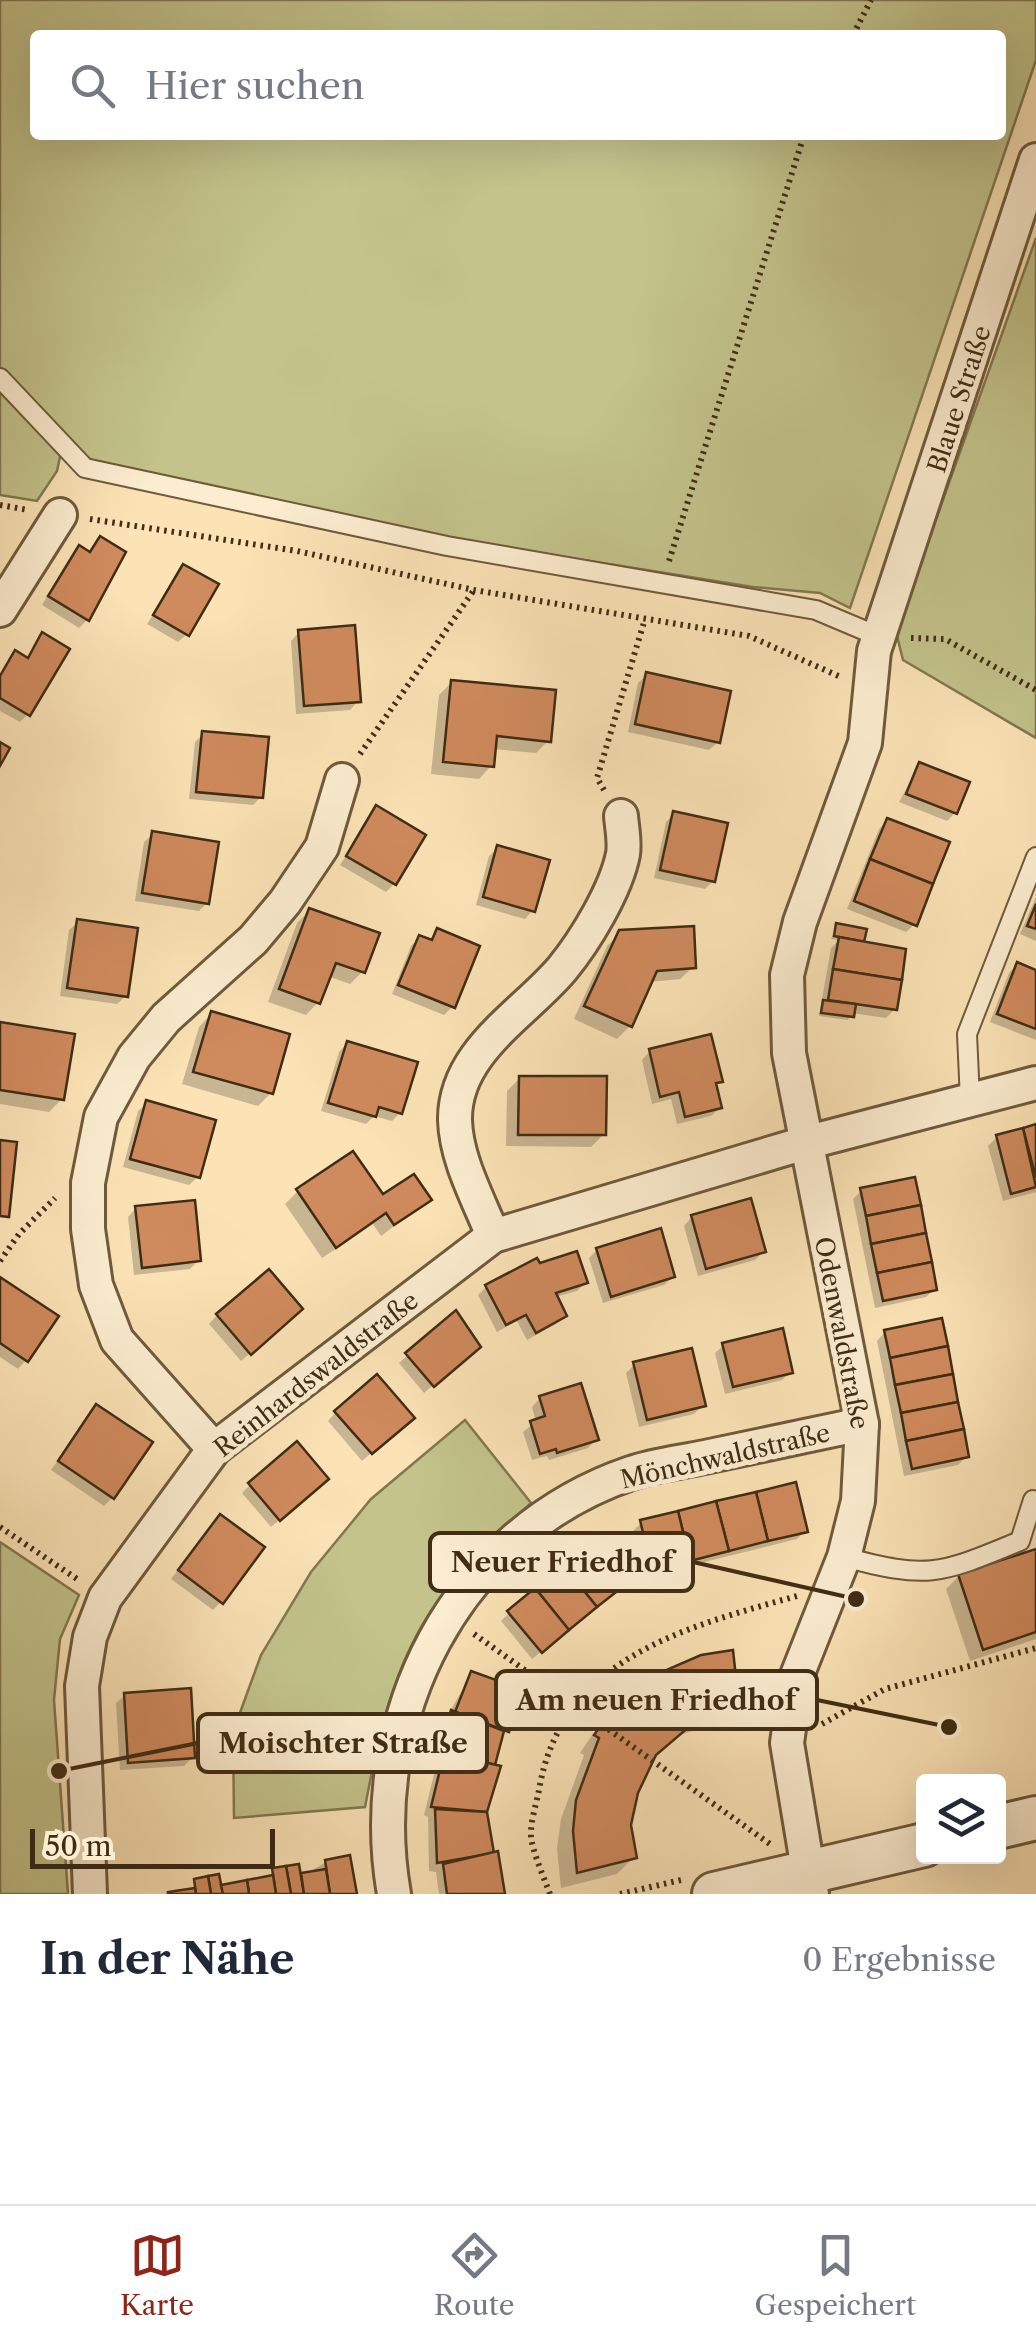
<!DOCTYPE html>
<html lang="de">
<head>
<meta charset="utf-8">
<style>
	:root { --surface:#fff; --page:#f6f6f7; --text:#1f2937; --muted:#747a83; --line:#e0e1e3; --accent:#8f2418 }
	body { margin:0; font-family:"Libre Caslon Text",serif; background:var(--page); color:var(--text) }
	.controls { position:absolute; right:30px; bottom:30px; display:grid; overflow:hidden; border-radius:10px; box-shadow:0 10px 40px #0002 }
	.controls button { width:90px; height:90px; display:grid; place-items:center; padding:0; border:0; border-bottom:2px solid var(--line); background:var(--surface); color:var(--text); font:50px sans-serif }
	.scale { position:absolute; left:30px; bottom:25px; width:245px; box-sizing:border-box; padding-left:10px; border:5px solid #402c14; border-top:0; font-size:28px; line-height:35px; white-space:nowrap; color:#402c14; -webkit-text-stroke:8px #fcedd0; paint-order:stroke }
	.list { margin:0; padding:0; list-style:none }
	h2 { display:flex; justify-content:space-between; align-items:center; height:130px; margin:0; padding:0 40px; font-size:42px }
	h2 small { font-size:32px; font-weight:400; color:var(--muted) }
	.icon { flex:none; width:55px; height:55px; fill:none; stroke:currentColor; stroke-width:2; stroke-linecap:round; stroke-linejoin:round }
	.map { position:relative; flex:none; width:1036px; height:1894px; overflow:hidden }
	.search { position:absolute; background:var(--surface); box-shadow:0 10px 40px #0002; left:30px; right:30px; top:30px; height:110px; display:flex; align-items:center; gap:25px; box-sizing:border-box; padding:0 35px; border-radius:10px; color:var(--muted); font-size:38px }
	.sheet { height:310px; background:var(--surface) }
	nav { display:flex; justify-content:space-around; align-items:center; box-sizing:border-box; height:140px; border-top:2px solid var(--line); background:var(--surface); font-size:28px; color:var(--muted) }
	nav a { display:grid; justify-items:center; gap:5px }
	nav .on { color:var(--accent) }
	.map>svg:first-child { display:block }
</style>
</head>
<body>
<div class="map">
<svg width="1036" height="1894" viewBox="0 0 1036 1894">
	<rect width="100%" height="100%" fill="#fbe3b6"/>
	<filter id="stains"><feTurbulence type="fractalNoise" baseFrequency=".002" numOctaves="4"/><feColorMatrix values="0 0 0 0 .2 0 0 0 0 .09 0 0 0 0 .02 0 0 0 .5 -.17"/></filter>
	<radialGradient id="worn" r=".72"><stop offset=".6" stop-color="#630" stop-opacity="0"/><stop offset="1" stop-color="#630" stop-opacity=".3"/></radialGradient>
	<g fill="#c3c38b" stroke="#827850" stroke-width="2.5" fill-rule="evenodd">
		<path d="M0,0h1036v60l-186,548 -30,-15 -67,-6 -302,-48 -359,-79 -32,-3 -3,14 -20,30 -37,-6zM35,35h966v100h-966z"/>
		<polygon points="1036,238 1036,738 903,660 896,632"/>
		<path d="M465,1420l66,83c-37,36 -82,76 -108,121 -33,56 -46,120 -58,183l-131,11 -1,-86 28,-77 50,-83 60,-73z"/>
		<polygon points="0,1542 79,1595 60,1639 54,1700 68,1894 0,1894"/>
	</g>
	<g fill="#0003">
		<polygon points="100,539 87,620 79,628 42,605 71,556 80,548 88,554"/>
		<polygon points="184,567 187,634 178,642 147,624"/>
		<polygon points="299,632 358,701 350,710 296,714 291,641"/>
		<polygon points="43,636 28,714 20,722 0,711 0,674 15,654 26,660"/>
		<polygon points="647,675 718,742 709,750 628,732 638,683"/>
		<polygon points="452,682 549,740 536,753 493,749 491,766 479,779 431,774 439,695"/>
		<polygon points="203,734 261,797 253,805 189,799 195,742"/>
		<polygon points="919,765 955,813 947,821 899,802"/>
		<polygon points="377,809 394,884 386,892 340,865"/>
		<polygon points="674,814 713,881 705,889 654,878 666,822"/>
		<polygon points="887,821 915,924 906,932 847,909 879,829"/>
		<polygon points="153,834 207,903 199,911 135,901 144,842"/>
		<polygon points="498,848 533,910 525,919 476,905 489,856"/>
		<polygon points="1036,897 1036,941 1020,934"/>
		<polygon points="310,910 363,971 350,984 328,976 318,1002 306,1015 268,1002 297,923"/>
		<polygon points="78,922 126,996 117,1004 60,996 69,930"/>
		<polygon points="837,926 895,1009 886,1018 852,1013 848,1020 819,1016 831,948 839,940 831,939"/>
		<polygon points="437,931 453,1006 444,1015 392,994 411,946 419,938 428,941"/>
		<polygon points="620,933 693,967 680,979 650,982 630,1026 617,1039 574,1019 607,946"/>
		<polygon points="1017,965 1036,972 1036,1040 990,1022 1009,973"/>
		<polygon points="211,1014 271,1093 258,1106 182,1084 199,1027"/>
		<polygon points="0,1025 62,1099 49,1112 0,1104"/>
		<polygon points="347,1043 400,1113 392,1121 374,1116 366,1124 321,1111 339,1052"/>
		<polygon points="650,1051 720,1081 715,1086 720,1108 711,1116 677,1124 671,1099 652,1104 642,1060"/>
		<polygon points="520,1078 604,1134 591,1147 506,1146 507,1091"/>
		<polygon points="147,1103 198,1177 189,1185 123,1167 138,1111"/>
		<polygon points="1036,1127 1036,1192 1003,1201 988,1146 997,1137"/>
		<polygon points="862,1190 935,1289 926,1297 875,1308 853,1199"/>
		<polygon points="298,1191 382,1198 428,1200 381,1236 373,1224 322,1258 285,1204"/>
		<polygon points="136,1208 198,1261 190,1269 134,1275 128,1217"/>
		<polygon points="692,1217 763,1252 755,1260 698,1276 684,1226"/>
		<polygon points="597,1250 673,1277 664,1285 603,1303 589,1258"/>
		<polygon points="539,1267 585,1283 577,1291 555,1297 564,1316 556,1324 527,1340 517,1321 497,1332 478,1295 486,1287"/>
		<polygon points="0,1280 26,1360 18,1369 0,1357"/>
		<polygon points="455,1314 477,1347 424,1393 399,1363"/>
		<polygon points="217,1315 292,1317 241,1361 209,1324"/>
		<polygon points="885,1332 967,1456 958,1465 904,1476 877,1341"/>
		<polygon points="724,1345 791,1372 782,1380 725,1394 715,1353"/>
		<polygon points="635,1364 703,1405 694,1414 639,1427 626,1373"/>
		<polygon points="540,1398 596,1439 588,1448 549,1460 547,1456 532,1460 523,1432 536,1422 532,1407"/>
		<polygon points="97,1407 112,1498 104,1506 51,1470"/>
		<polygon points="336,1412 403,1426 362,1461 328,1421"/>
		<polygon points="250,1485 318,1487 271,1527 242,1493"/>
		<polygon points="641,1523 805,1531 797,1539 644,1577 633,1531"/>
		<polygon points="212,1525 221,1602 213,1610 171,1579"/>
		<polygon points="1036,1551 1036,1639 970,1661 946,1589 959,1576"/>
		<polygon points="614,1593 532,1659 501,1621 509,1613"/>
		<polygon points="472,1674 507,1730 500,1737 484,1811 503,1894 439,1894 436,1872 429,1871 428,1817 424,1815 437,1762 432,1760 444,1721"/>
		<polygon points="125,1695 193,1757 184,1766 120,1770 116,1703"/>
		<polygon points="737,1705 720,1722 677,1736 652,1758 635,1793 629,1824 634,1857 617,1874 561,1888 557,1849 561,1819 584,1755 580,1753 592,1735 609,1718"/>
		<polygon points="326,1862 354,1894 174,1894 193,1891 195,1881 219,1888 270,1878 273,1870 299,1878"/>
	</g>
	<g fill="#cf8a5d" stroke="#402c14" stroke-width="2.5">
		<polygon points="100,536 126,552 89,621 48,596 79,545 90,552"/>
		<polygon points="183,564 219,584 189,636 153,615"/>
		<polygon points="355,625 361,702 304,706 298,630"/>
		<polygon points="42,632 70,649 30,716 0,698 0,676 15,650 28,658"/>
		<polygon points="646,672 731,691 720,743 635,724"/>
		<polygon points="451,680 556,690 551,742 497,736 494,767 443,762"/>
		<polygon points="202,731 269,737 263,798 196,792"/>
		<polygon points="0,742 10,748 0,766"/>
		<polygon points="919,762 970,782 957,814 906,794"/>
		<polygon points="376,805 426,835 396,885 346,856"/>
		<polygon points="673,811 728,823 715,882 660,870"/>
		<polygon points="887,818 950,842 933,884 870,859"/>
		<polygon points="152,831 219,842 209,904 142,893"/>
		<polygon points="497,845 550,860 535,912 483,897"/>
		<polygon points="870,859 933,884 917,926 854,901"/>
		<polygon points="1036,904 1036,929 1027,926"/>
		<polygon points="309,908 380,933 365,973 336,963 320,1004 279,989"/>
		<polygon points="77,919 138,928 128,997 67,988"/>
		<polygon points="836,923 867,929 864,942 834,936"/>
		<polygon points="694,926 696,968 657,971 632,1027 584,1006 619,930"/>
		<polygon points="437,928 480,946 455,1008 398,985 419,935 432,940"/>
		<polygon points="839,937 906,949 902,980 833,969"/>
		<polygon points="1017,962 1036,970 1036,1029 997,1014"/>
		<polygon points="833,969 902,980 897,1010 828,1000"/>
		<polygon points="823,1000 856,1004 854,1017 821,1013"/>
		<polygon points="211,1011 290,1034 273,1094 193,1072"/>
		<polygon points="0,1022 75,1034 64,1100 0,1090"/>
		<polygon points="711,1034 723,1082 716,1083 722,1108 685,1117 679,1092 660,1097 649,1049"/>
		<polygon points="347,1041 418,1062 402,1114 379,1107 376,1117 328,1103"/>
		<polygon points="519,1076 607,1076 606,1135 518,1135"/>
		<polygon points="146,1100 216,1120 200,1178 130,1159"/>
		<polygon points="1036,1124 1036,1178 1023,1128"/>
		<polygon points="1023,1128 1036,1187 1011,1194 996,1135"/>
		<polygon points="0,1140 17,1142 9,1217 0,1216"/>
		<polygon points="353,1151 383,1194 414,1174 432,1200 394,1225 386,1213 336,1248 296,1189"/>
		<polygon points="915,1177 921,1205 866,1216 860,1188"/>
		<polygon points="751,1198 766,1252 706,1269 691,1215"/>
		<polygon points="195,1200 201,1261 142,1268 135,1206"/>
		<polygon points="921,1205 926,1233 871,1244 866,1216"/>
		<polygon points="661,1228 675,1277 611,1297 596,1248"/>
		<polygon points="926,1233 932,1262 877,1273 871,1244"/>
		<polygon points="577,1251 588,1283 556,1293 567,1316 536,1333 526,1315 506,1325 485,1285 537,1258 540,1263"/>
		<polygon points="932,1262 937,1290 883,1301 877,1273"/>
		<polygon points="269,1269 303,1309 251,1355 216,1314"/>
		<polygon points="0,1277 59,1316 28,1362 0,1343"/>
		<polygon points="456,1310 481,1347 434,1387 405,1353"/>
		<polygon points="942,1318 948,1346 890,1358 884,1330"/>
		<polygon points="783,1328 793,1373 733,1387 722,1343"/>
		<polygon points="948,1346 953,1374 895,1385 890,1358"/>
		<polygon points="692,1348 706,1406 647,1420 633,1362"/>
		<polygon points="377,1374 415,1418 372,1454 334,1411"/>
		<polygon points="953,1374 958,1402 901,1413 895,1385"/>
		<polygon points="581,1383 599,1440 557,1453 556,1449 540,1454 530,1421 545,1416 539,1396"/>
		<polygon points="958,1402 964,1429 906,1441 901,1413"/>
		<polygon points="96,1404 153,1442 114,1499 58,1461"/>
		<polygon points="964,1429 969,1457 912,1469 906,1441"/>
		<polygon points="297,1441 329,1479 280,1521 248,1483"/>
		<polygon points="796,1482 808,1532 768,1541 756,1492"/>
		<polygon points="756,1492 768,1541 729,1551 716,1501"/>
		<polygon points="716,1501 729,1551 690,1561 678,1511"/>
		<polygon points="678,1511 690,1561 652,1570 640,1520"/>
		<polygon points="220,1514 265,1547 223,1604 178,1570"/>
		<polygon points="591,1543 625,1585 597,1607 563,1565"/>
		<polygon points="1036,1549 1036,1632 983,1650 958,1574"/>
		<polygon points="563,1565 597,1607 569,1630 535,1588"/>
		<polygon points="535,1588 569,1630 542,1653 507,1611"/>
		<polygon points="733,1650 739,1706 697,1720 656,1755 638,1793 631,1825 637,1858 577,1873 573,1831 576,1800 599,1738 594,1735 608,1715 613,1717 636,1692 664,1671 701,1655"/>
		<polygon points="471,1671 521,1689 509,1732 455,1712"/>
		<polygon points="191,1688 195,1758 128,1763 124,1693"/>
		<polygon points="451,1710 504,1731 495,1765 439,1751"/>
		<polygon points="444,1753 501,1766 487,1812 431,1807"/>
		<polygon points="435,1809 487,1812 494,1853 437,1863"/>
		<polygon points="498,1851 505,1894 447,1894 443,1864"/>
		<polygon points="350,1855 357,1894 330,1894 325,1860"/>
		<polygon points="299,1864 304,1894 291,1894 286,1866"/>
		<polygon points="286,1866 291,1894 276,1894 272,1868"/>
		<polygon points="326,1869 330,1894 304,1894 301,1873"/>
		<polygon points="219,1874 223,1894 211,1894 208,1876"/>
		<polygon points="273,1875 276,1894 249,1894 247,1880"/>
		<polygon points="208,1876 211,1894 196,1894 194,1879"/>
		<polygon points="247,1880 249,1894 223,1894 221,1885"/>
		<polygon points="195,1888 196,1894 168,1894 168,1892"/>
	</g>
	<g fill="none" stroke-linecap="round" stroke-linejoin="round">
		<defs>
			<g id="service">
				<polyline points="0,378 85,468 447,546 816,610 880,637"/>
				<polyline points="970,1100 967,1034 1036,857"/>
				<path d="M844,1557c86,23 96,17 176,-16l13,-41"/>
			</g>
			<g id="minor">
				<polyline points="0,610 60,515"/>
				<path d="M493,1236c-14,-36 -37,-76 -38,-116 -1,-68 68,-105 107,-151 23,-28 54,-79 61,-115 2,-12 -1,-26 -2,-38"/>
				<polyline points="214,1449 117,1340 96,1285 88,1229 88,1183 101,1117 134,1057 166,1018 253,940 285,902 322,847 342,780"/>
				<polyline points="90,1894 82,1686 90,1637 105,1598 214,1449 493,1236 805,1143 1036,1083"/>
				<path d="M394,1894c-31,-177 61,-361 237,-421 23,-8 50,-11 74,-16 53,-11 105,-22 157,-33"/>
				<polyline points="812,1894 787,1743 796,1678 844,1557 858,1501 862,1424 789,1053 787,975 800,922 865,743 874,651 1036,160"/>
			</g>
			<g id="tertiary">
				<polyline points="998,1827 1036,1818"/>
				<polyline points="714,1894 924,1845"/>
			</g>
		</defs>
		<use href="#service" stroke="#6f5a3c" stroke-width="22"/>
		<use href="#minor" stroke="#6f5a3c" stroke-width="38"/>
		<use href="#tertiary" stroke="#6f5a3c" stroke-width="48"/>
		<g stroke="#402c14" stroke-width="6" stroke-dasharray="2.5 5" stroke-linecap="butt">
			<polyline points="853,35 871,0"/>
			<polyline points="0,505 28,510"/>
			<polyline points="90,519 297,551 474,590 749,636 843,678"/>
			<polyline points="669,561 804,135"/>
			<polyline points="911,638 945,639 1036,690"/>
			<polyline points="360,754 474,590"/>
			<polyline points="604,790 597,778 645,619"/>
			<polyline points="0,1261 19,1234 55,1198"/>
			<polyline points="0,1527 80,1581"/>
			<polyline points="474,1634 770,1844"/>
			<polyline points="822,1724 885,1689 1036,1648"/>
			<path d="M550,1894c-6,-16 -14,-34 -18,-51 -4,-15 4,-37 7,-53 22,-132 146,-163 258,-194"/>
			<polyline points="620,1894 681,1880"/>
		</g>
		<use href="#service" stroke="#fcedd0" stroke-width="18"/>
		<use href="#minor" stroke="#fcedd0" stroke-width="32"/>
		<use href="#tertiary" stroke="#fcedd0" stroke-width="42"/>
	</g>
	<g text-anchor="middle" stroke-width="10" stroke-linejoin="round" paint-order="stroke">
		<g font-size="25" fill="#402c14" stroke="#fcedd0">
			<text transform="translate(959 399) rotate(-72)" y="9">Blaue Straße</text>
			<text transform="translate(842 1333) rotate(79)" y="9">Odenwaldstraße</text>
			<text transform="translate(316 1374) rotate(-38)" y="9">Reinhardswaldstraße</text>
			<text transform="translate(725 1456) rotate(-13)" y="9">Mönchwaldstraße</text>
		</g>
	</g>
	<path fill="none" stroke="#402c14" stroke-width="4" d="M856 1599L693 1562M949 1727L817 1700M59 1771L198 1743"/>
	<g fill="#402c14" stroke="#fcedd0" stroke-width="4">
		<circle cx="856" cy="1599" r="10"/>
		<circle cx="949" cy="1727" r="10"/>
		<circle cx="59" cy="1771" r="10"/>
	</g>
	<g fill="#fcedd0" stroke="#402c14" stroke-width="4">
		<rect x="430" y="1533" width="263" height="58" rx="10"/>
		<rect x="496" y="1671" width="321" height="58" rx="10"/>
		<rect x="198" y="1714" width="289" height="58" rx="10"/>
	</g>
	<g font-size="28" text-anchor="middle" font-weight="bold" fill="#402c14">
		<text x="562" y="1572">Neuer Friedhof</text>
		<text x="656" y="1710">Am neuen Friedhof</text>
		<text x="343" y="1753">Moischter Straße</text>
	</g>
	<rect width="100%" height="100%" filter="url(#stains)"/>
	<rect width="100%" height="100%" fill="url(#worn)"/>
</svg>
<div class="controls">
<button><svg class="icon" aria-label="layers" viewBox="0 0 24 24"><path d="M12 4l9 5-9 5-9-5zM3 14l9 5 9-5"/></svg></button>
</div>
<div class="scale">50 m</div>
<div class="search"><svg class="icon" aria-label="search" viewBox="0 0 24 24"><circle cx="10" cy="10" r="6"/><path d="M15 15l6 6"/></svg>Hier suchen</div>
</div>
<section class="sheet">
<h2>In der Nähe<small>0 Ergebnisse</small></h2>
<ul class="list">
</ul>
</section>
<nav>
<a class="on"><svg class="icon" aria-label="map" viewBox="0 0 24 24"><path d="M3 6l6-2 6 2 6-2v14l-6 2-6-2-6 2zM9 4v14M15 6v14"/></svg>Karte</a>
<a><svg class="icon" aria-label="directions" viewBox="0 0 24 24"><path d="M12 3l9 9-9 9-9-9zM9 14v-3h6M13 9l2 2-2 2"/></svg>Route</a>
<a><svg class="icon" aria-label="saved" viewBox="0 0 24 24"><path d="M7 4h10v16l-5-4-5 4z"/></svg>Gespeichert</a>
</nav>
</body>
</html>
